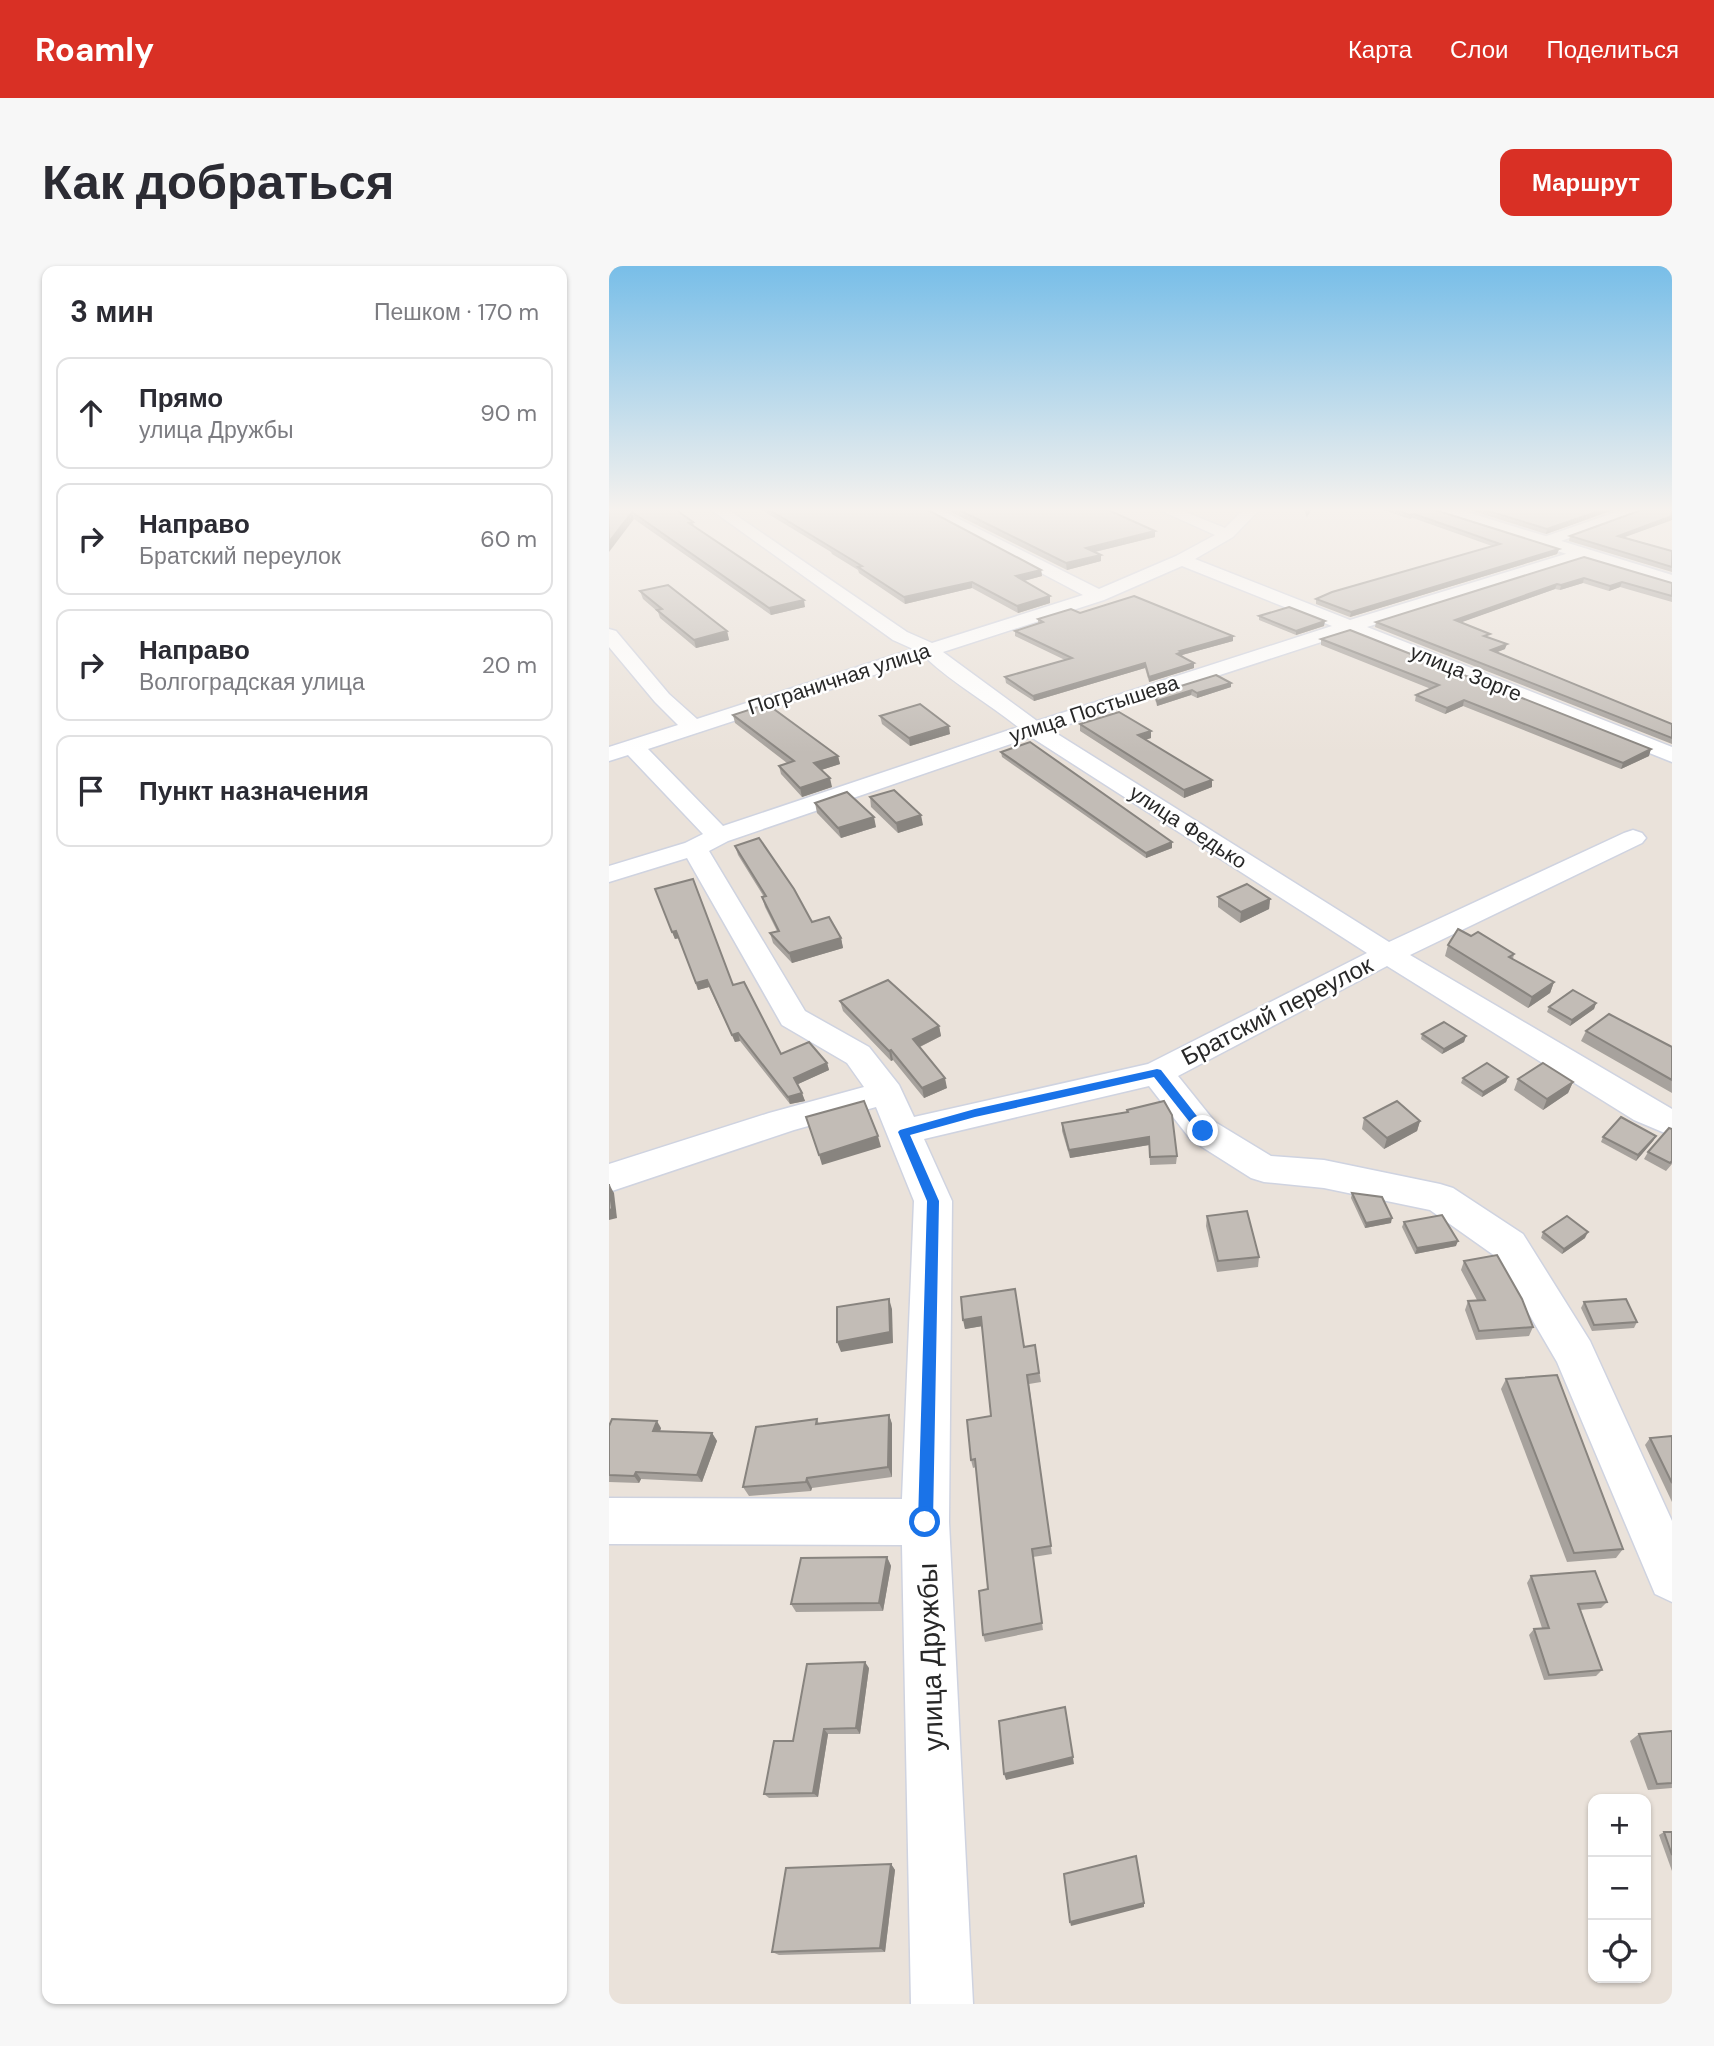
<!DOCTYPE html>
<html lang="ru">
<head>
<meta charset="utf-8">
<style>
	:root { --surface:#fff; --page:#f7f7f7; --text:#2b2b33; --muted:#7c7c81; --line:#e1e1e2; --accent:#d93025 }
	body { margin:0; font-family:"DM Sans",sans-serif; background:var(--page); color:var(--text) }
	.controls { position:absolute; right:21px; bottom:21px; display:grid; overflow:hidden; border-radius:14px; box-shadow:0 2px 5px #0004 }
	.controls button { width:63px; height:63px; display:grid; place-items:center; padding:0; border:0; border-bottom:2px solid var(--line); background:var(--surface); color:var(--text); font:35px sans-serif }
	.stop { position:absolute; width:21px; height:21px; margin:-16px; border:5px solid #1a73e8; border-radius:50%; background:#fff }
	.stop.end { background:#1a73e8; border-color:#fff; box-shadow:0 2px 7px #0008 }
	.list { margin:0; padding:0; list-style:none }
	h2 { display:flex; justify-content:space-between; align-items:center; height:91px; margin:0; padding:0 28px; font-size:30px }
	h2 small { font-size:23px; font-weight:400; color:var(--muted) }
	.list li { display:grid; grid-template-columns:46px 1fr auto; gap:21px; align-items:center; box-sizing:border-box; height:112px; margin:0 14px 14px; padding:0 14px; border:2px solid var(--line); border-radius:14px }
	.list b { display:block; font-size:26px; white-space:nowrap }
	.list p { margin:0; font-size:23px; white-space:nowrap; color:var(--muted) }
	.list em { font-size:23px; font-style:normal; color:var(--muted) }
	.icon { flex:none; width:38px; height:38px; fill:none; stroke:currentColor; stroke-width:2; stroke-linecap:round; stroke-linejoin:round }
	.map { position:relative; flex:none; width:1063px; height:1738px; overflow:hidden; border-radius:14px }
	header { display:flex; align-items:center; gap:42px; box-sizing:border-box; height:98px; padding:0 35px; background:var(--accent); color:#fff }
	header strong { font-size:33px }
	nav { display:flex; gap:38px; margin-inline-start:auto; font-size:24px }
	.intro { display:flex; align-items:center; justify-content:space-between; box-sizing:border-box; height:168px; padding:0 42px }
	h1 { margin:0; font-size:49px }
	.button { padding:18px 32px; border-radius:14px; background:var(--accent); color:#fff; font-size:24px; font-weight:700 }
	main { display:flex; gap:42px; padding:0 42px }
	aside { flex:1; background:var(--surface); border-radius:14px; box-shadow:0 2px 5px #0004 }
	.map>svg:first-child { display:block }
</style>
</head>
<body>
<header>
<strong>Roamly</strong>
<nav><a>Карта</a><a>Слои</a><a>Поделиться</a></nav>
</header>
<div class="intro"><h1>Как добраться</h1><a class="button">Маршрут</a></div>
<main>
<aside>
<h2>3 мин<small>Пешком · 170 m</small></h2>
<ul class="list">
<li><svg class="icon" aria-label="ahead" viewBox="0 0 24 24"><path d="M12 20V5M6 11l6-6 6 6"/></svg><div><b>Прямо</b><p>улица Дружбы</p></div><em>90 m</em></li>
<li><svg class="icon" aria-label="right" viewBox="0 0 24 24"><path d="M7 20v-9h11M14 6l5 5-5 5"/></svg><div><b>Направо</b><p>Братский переулок</p></div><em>60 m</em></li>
<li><svg class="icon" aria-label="right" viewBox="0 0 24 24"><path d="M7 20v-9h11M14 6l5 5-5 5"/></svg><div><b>Направо</b><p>Волгоградская улица</p></div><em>20 m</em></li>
<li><svg class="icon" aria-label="arrive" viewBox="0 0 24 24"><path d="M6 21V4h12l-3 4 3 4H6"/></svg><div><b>Пункт назначения</b></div></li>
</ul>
</aside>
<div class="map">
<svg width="1063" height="1738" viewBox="0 0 1063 1738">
	<rect width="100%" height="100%" fill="#eae2da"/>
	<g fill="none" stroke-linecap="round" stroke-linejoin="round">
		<defs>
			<g id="minor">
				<path d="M101,243h17l180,123 25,11 151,-48 -163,-86h19l160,80 77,-33 39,-21 -58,-26h21l47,19 19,-19h16l-27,28 -38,22 155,61 232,-71 8,5 -2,3 -221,70 305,120v15l-323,-129 -298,97 338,212 235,-109 9,-3 9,3 4,5 -4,5 -232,112 262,154v27l-38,-16 -247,-154 -209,110 37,46 56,34 53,4 116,24 13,4 70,46 67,107 82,180v81l-17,-8 -98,-232 -62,-106 -65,-46 -106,-22 -60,-6 -13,-4 -60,-38 -42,-54 -225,53 28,62 -3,321 24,482h-62l-9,-459 -293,-1v-46l293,1 12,-298 -38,-94 -82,23 -185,62v-28l160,-51 95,-26 -17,-24 -65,-38 -95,-167 -78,24v-16l76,-23 18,-9 -75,-79 -19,6v-14l69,-22 -23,-23 -46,-55v-18l7,2 53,63 28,25 216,-70 -20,-9zM573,300l150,60 -295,95 -94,-69 161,-52zM317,392c28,26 62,45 92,69l-295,99 -75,-77zM422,471l336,216 -219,111 -234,53 -15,-32 -30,-38 -64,-36 -96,-160 19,-10z"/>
				<polygon points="1016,243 1039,243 941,279 929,279 927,276 929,273"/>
			</g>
			<polygon id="tertiary" points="822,243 848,243 1063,309 1063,321 824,246"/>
		</defs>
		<use href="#minor" stroke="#cfd3e0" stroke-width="3"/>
		<use href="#tertiary" stroke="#cfd3e0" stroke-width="4"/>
		<use href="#minor" fill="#fff" fill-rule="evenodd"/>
		<use href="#tertiary" fill="#fff" fill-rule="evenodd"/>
	</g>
	<g fill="#a7a29d">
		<polygon points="0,243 84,256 85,260 196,341 162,349 25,253"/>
		<polygon points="151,243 317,243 432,304 433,310 415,315 441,330 441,337 409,347 363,322 296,338 250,307 249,304 223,288 222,286"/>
		<polygon points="336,243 497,243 546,265 546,271 486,286 492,295 458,304"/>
		<polygon points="771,243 823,243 950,283 948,288 741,351 707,338 707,333 883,280 804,252 801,253"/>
		<polygon points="858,243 1007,243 937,268"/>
		<polygon points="1063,243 1063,254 1015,271 1063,285 1063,306 960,275 961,270"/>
		<polygon points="975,291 1063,317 1063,336 1011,321 1000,325 974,317 951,324 946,323 852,356 881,372 896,383 888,386 1063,458 1063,478 766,361 767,356"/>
		<polygon points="31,325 118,365 120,374 87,382 51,352 49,346 34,333"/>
		<polygon points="471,347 624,375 573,389 585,402 540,416 536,402 425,435 397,417 396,411 456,394 406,370 406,365 429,357 429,353"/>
		<polygon points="650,350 715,360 687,369 650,354"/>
		<polygon points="712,373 1040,490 1012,503 854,440 836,448 806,435 807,429 822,423 712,379"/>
		<polygon points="622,417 622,421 588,432 582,429 548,440 546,433 546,428"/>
		<polygon points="124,449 229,490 231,498 212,504 223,521 193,531 172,508 170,500 178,497 126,457"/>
		<polygon points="271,450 341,468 301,480 273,458"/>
		<polygon points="471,458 542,465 542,472 536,474 603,514 603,521 575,532 471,465"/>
		<polygon points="392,486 563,582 537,592 393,491"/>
		<polygon points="261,531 314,559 289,567 262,541"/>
		<polygon points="206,537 267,561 232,572 208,547"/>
		<polygon points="126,580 203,656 232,672 234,682 183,697 164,677 161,667 168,665 156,641 153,631 155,631 129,589"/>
		<polygon points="46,623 124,719 172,788 218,797 220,804 189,818 196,835 181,838 131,775 126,776 100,721 89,724 70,672 66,673"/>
		<polygon points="609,631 661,633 660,643 631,657 609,641"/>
		<polygon points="862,670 905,688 904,693 945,716 941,727 919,742 836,690 839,679"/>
		<polygon points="231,735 330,760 332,770 311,781 338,822 315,832 284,794 282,795 234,745"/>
		<polygon points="987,737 985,743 961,760 938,746 940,741"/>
		<polygon points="977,765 1063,781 1063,827 972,775"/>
		<polygon points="813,768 857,770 855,776 833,788 812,773"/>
		<polygon points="899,811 897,816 873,831 852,817 854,812"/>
		<polygon points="909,813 964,816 959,827 934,844 905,824"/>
		<polygon points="518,844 568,890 567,898 541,899 540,879 461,892 453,865 453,857 518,846"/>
		<polygon points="755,852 811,855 808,865 775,883 753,863"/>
		<polygon points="1063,863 1063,898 1057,905 1035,893 1039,886"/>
		<polygon points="1047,870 1044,875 1027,895 992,876 994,871"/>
		<polygon points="743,927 782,957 756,962 742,932"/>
		<polygon points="598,950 650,991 649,1001 608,1006 597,960"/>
		<polygon points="795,956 847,980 806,988 793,961"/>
		<polygon points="934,966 976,972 953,988 932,972"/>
		<polygon points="855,995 924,1061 920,1070 867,1074 856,1044 859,1035 868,1034 852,1004"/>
		<polygon points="352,1031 415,1081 426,1079 432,1116 420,1118 443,1288 424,1291 434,1364 376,1376 374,1369 379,1323 367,1201 364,1202 362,1194 382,1150 373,1060 356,1063"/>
		<polygon points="975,1036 1028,1056 1025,1062 983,1065 972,1042"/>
		<polygon points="897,1113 1014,1283 1007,1292 958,1296 892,1123"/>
		<polygon points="280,1149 283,1158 283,1211 203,1222 202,1225 140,1230 134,1221 208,1153 210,1158"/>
		<polygon points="0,1160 52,1162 51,1165 103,1167 108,1175 93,1216 32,1213 30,1217 0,1216"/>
		<polygon points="1063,1170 1063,1236 1036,1179 1041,1172"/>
		<polygon points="278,1291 282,1300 274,1345 187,1346 182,1338"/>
		<polygon points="922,1310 998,1336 992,1342 971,1344 993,1404 987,1410 935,1414 920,1369 925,1363 933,1362 918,1317"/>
		<polygon points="260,1402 251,1468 219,1468 209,1531 160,1532 155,1528 184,1475"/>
		<polygon points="1063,1465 1063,1522 1039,1524 1021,1475 1030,1468"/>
		<polygon points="1055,1566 1063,1566 1063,1605 1050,1569"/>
		<polygon points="282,1598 286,1604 276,1686 170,1689 163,1686"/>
	</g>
	<g fill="#88847f">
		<polygon points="996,243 1007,243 937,268 938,263"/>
		<polygon points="23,246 25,253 0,286 0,276"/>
		<polygon points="1063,250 1063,254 1008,274 1009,270"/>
		<polygon points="546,265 546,271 477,288 477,282"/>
		<polygon points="950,283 948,288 741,351 742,346"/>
		<polygon points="492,289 492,295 458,304 457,297"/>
		<polygon points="432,304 433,310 407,317 407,310"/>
		<polygon points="975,312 974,317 951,324 952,319"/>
		<polygon points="363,316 363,322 296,338 295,331"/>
		<polygon points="1013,316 1011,321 1000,325 1001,320"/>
		<polygon points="948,318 946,323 845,359 846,354"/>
		<polygon points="441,330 441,337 409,347 408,340"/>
		<polygon points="195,334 196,341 162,349 160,342"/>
		<polygon points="716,355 715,360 687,369 687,365"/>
		<polygon points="118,365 120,374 87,382 85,374"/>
		<polygon points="624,370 624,375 573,389 573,391 568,388 571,385"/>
		<polygon points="898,378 896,383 881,389 882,384"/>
		<polygon points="536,397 536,402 425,435 424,430"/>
		<polygon points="585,397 585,402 540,416 540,411"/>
		<polygon points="622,417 622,421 588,432 588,427"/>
		<polygon points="583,424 582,429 548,440 548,435"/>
		<polygon points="855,434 854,440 836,448 838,442"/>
		<polygon points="340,460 341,468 301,480 300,472"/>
		<polygon points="542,465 542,472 529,476 529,469"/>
		<polygon points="1042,483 1040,490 1012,503 1014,497"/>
		<polygon points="229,490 231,498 206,506 205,497"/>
		<polygon points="221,512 223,521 193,531 191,522"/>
		<polygon points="603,514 603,521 575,532 575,524"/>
		<polygon points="312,549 314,559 289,567 287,557"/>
		<polygon points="265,551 267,561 232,572 229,562"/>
		<polygon points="563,576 563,582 537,592 537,587"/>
		<polygon points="661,633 660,643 631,657 632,646"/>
		<polygon points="67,665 70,672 66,673 63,666"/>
		<polygon points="232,672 234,682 183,697 180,687"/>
		<polygon points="98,714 100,721 89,724 87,717"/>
		<polygon points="945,716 941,727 919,742 923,731"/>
		<polygon points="987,737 985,743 961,760 963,754"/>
		<polygon points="330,760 332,770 306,783 304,773"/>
		<polygon points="129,767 131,775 126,776 123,769"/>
		<polygon points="857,770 855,776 833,788 835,783"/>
		<polygon points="282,784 284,794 282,795 280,785"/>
		<polygon points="218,797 220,804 187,819 185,812"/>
		<polygon points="899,811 897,816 873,831 874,826"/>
		<polygon points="336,812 338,822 315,832 313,822"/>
		<polygon points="964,816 959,827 934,844 938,833"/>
		<polygon points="193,827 196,835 181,838 179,831"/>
		<polygon points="811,855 808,865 775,883 778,872"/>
		<polygon points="269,870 272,881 213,899 210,889"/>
		<polygon points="1047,870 1044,875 1027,895 1029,889"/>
		<polygon points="540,871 540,879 461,892 460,884"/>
		<polygon points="0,918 5,927 8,952 0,954"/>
		<polygon points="783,952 782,957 756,962 757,957"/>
		<polygon points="979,966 976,972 953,988 955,983"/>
		<polygon points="849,975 847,980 806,988 808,982"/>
		<polygon points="280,1033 283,1043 284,1077 232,1086 228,1076"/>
		<polygon points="372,1051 374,1060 356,1063 354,1054"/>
		<polygon points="280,1149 283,1158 283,1211 279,1201"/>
		<polygon points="48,1155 52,1162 49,1172 44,1165"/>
		<polygon points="103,1167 108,1175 93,1216 88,1209"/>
		<polygon points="27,1206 32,1213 30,1217 25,1210"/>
		<polygon points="198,1212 203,1222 202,1225 197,1216"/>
		<polygon points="278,1291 282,1300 274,1345 270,1337"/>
		<polygon points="256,1396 260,1402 251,1468 247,1462"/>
		<polygon points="456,1441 465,1498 397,1514 395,1508"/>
		<polygon points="215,1463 219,1468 209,1531 204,1527"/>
		<polygon points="282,1598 286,1604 276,1686 271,1682"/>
		<polygon points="535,1637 535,1641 462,1660 461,1656"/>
	</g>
	<g fill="#c2bcb6" stroke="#88847f" stroke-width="2">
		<polygon points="0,243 66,243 84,256 80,257 195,334 160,342 23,246 0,276"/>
		<polygon points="159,243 317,243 432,304 407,310 441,330 408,340 363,316 295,331 249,301 253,300"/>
		<polygon points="348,243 497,243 546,265 477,282 492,289 457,297"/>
		<polygon points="696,243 702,243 698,249"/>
		<polygon points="785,243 823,243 950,283 742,346 707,333 723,326 891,278 805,248 801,249"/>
		<polygon points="873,243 996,243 938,263"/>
		<polygon points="1035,243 1063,243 1063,250 1009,270 1063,285 1063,301 961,270"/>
		<polygon points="975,291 1063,317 1063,330 1013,316 1001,320 975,312 952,319 948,318 846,354 881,368 875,370 898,378 882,384 1063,458 1063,472 767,356"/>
		<polygon points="59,319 118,365 85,374 48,344 53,343 31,325"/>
		<polygon points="525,330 624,370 571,385 573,386 568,388 585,397 540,411 536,397 424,430 396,411 463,392 406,365 434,356 429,353 462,343 471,347"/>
		<polygon points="680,341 716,355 687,365 650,350"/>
		<polygon points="741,364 1042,483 1014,497 855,434 838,442 807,429 830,419 712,373"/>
		<polygon points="607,409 622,417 588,427 583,424 548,435 546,428"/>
		<polygon points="158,438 229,490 205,497 221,512 191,522 170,500 185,495 124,449"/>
		<polygon points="311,438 340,460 300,472 271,450"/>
		<polygon points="510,446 542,465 529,469 603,514 575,524 471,458"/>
		<polygon points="421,476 563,576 537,587 392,486"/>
		<polygon points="285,524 312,549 287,557 261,531"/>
		<polygon points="238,526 265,551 229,562 206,537"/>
		<polygon points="150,572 185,623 203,656 220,651 232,672 180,687 161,667 170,665 153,631 157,630 126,580"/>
		<polygon points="84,613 124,719 135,716 172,788 200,776 218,797 185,812 193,827 179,831 129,767 123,769 98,714 87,717 67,665 63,666 46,623"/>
		<polygon points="638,618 661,633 632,646 609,631"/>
		<polygon points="849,663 862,670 869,666 905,688 900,691 945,716 923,731 839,679"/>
		<polygon points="279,714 330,760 304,773 336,812 313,822 282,784 280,785 231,735"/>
		<polygon points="964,724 987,737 963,754 940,741"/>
		<polygon points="1000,748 1063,781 1063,814 977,765"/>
		<polygon points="835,756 857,770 835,783 813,768"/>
		<polygon points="878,797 899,811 874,826 854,812"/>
		<polygon points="934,797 964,816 938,833 909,813"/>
		<polygon points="255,835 269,870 210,889 197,851"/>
		<polygon points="555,835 563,849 568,890 541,891 540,871 460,884 453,857 519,846 518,844"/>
		<polygon points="788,835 811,855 778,872 755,852"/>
		<polygon points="1012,851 1047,870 1029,889 994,871"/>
		<polygon points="1060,862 1063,863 1063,895 1061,897 1039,886"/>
		<polygon points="0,918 3,943 0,944"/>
		<polygon points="743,927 773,931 783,952 757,957"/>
		<polygon points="638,945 650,991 609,995 598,950"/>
		<polygon points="833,949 849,975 808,982 795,956"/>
		<polygon points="958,950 979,966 955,983 934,966"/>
		<polygon points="888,989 913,1033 924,1061 870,1065 859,1035 876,1034 855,995"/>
		<polygon points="406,1023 415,1081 426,1079 430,1107 418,1109 442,1280 423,1283 433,1357 374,1369 370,1325 379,1323 366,1193 362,1194 358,1154 382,1150 372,1051 354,1054 352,1031"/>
		<polygon points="280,1033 281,1066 228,1076 228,1041"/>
		<polygon points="1017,1033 1028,1056 985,1059 975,1036"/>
		<polygon points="948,1109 1014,1283 965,1287 897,1113"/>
		<polygon points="280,1149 279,1201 198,1212 197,1216 134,1221 147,1161 208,1153 207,1158"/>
		<polygon points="3,1153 48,1155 44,1165 103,1167 88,1209 27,1206 25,1210 0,1209 0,1160"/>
		<polygon points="1063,1170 1063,1217 1041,1172"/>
		<polygon points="278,1291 270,1337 182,1338 192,1292"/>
		<polygon points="986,1305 998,1336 969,1338 993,1404 940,1409 925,1363 940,1362 922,1310"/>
		<polygon points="256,1396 247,1462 215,1463 204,1527 155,1528 165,1475 184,1475 198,1398"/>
		<polygon points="456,1441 464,1491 395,1508 390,1455"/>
		<polygon points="1063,1465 1063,1517 1048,1518 1030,1468"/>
		<polygon points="1055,1566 1063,1566 1063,1589"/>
		<polygon points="527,1590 535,1637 461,1656 455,1608"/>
		<polygon points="282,1598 271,1682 163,1686 177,1602"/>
	</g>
	<linearGradient id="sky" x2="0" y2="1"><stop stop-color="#78bee8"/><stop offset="0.5" stop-color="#f6f2ee"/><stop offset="1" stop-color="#f6f2ee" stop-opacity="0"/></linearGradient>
	<rect width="1063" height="487" fill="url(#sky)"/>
	<polygon fill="#1a73e8" points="548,803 552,804 598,863 598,868 590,868 545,811 366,851 301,869 330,935 324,1256 322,1262 316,1264 311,1262 309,1256 318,935 289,866 291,864 366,843"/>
	<g text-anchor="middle" stroke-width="5" stroke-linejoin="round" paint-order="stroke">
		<g font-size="21" fill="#282828" stroke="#fff">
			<text transform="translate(857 407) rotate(22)" y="7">улица Зорге</text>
			<text transform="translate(230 413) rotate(-18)" y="7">Пограничная улица</text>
			<text transform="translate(485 443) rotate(-18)" y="7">улица Постышева</text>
			<text transform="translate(579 561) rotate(33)" y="7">улица Федько</text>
		</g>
		<g font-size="24" fill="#282828" stroke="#fff">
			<text transform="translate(668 745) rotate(-27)" y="8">Братский переулок</text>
		</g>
		<g font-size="28" fill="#282828" stroke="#fff">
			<text transform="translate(321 1391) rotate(-92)" y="10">улица Дружбы</text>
		</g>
	</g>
</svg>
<div class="controls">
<button>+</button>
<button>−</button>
<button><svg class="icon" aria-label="locate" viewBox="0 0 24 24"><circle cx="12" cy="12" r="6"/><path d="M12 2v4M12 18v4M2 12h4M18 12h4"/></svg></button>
</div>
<div class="stop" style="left:316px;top:1256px"></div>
<div class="stop end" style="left:594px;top:865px"></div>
</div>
</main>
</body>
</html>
